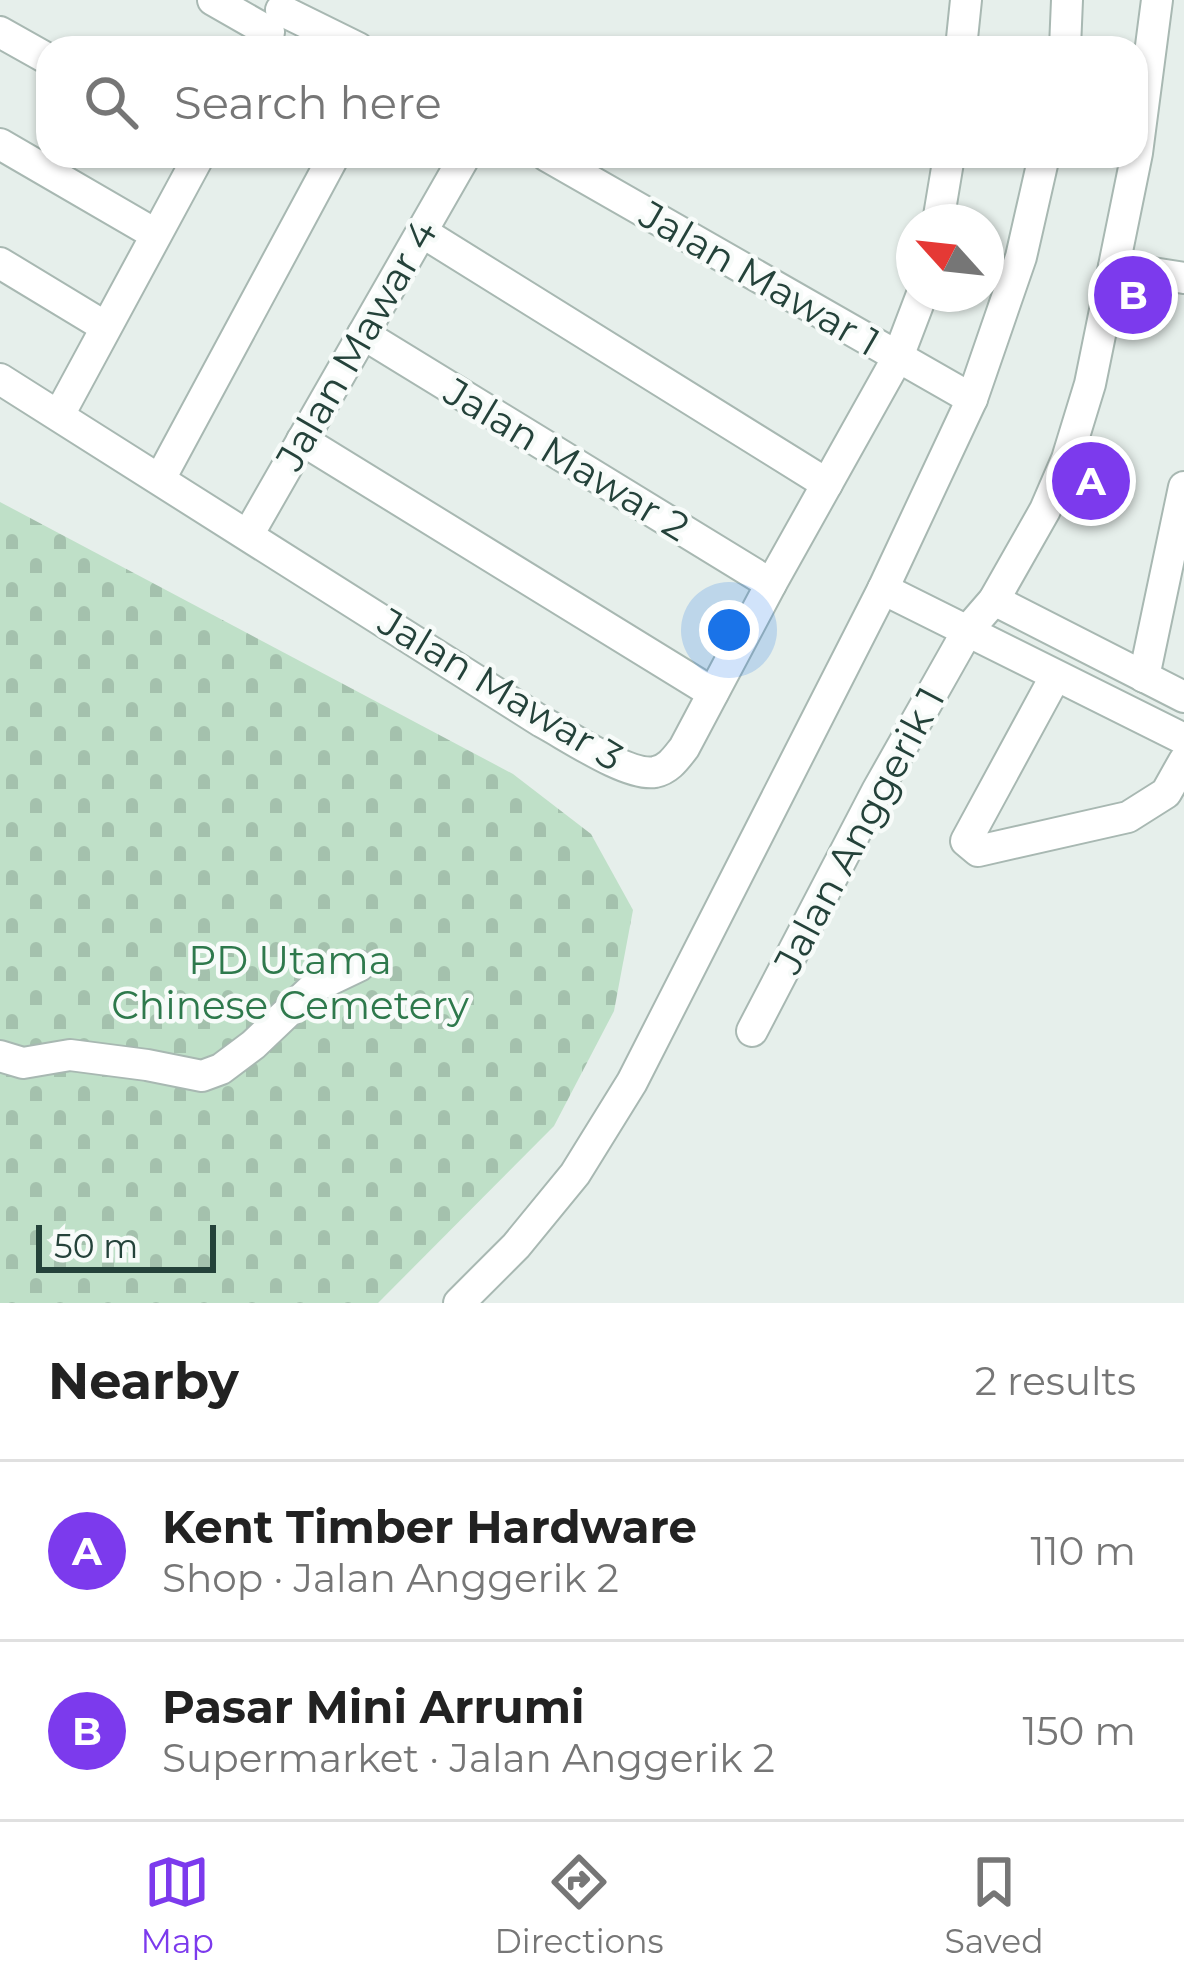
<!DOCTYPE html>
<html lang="en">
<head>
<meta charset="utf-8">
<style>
	:root { --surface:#fff; --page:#f2f2f2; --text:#222; --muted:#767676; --line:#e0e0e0; --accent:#7c3aed }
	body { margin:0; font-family:Montserrat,sans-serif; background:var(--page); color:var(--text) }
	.compass { position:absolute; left:896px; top:204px; width:108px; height:108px; border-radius:50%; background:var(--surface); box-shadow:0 3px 9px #0004; rotate:297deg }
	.scale { position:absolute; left:36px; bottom:30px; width:180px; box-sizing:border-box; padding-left:12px; border:6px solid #24423a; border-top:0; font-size:33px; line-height:42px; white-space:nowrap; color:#24423a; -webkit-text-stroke:9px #f7fbf9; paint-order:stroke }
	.you { position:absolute; left:729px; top:630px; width:42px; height:42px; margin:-30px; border:9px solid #fff; border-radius:50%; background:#1a73e8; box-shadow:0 0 0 18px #1a73e833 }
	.badge { display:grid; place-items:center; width:78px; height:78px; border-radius:50%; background:var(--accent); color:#fff; font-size:39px; font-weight:700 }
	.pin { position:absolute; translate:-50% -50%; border:6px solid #fff; box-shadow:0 3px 12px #0006 }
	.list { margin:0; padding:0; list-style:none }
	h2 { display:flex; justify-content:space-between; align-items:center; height:156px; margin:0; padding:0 48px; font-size:51px }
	h2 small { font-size:39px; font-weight:400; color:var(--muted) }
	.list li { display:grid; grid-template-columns:78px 1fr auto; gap:36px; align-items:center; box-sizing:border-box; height:180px; padding:0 48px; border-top:3px solid var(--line) }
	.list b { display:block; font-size:45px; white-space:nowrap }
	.list p { margin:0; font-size:39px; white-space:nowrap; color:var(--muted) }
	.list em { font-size:39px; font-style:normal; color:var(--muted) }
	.icon { flex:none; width:66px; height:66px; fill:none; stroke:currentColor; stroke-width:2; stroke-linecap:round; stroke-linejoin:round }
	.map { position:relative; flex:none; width:1184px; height:1303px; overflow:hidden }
	.search { position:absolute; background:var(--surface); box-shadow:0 3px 9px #0004; left:36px; right:36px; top:36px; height:132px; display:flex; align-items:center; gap:30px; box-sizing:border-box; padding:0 42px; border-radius:36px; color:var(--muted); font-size:45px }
	.sheet { height:516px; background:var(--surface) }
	nav { display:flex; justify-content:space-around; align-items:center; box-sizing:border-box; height:168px; border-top:3px solid var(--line); background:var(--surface); font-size:33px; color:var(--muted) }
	nav a { display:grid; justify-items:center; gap:6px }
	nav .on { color:var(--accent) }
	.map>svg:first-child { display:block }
</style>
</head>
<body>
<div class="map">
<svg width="1184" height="1303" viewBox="0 0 1184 1303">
	<defs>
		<pattern id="cemetery-stones" width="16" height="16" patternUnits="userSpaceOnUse" patternTransform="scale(3)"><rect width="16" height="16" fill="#bfe0c8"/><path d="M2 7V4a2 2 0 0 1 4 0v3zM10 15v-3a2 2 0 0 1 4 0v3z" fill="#a4c1ad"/></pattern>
	</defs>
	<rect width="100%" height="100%" fill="#e6efeb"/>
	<polygon fill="url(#cemetery-stones)" points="0,502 513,774 591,834 633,910 614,1011 554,1126 378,1303 0,1303"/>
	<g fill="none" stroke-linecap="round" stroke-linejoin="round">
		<defs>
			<g id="minor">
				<polyline points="213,0 269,32"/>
				<polyline points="281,10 358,48"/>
				<polyline points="0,32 48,59"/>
				<polyline points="961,48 966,0"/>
				<polyline points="1065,48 1067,0"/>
				<polyline points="0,144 155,234"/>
				<polyline points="547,156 972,399"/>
				<polyline points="938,222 949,156"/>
				<polyline points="422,232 827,484"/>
				<polyline points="0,263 104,326"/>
				<polyline points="1114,267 1184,278"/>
				<polyline points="363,334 771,584"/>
				<path d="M0,379l542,343c25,13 86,55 113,50 14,-3 21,-14 29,-24l87,-164 127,-227 24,-63"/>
				<polyline points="59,415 199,156"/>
				<polyline points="302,440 713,693"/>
				<polyline points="160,479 334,156"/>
				<polyline points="248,535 465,156"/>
				<polyline points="883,589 1184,739"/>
				<polyline points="994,600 1184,697"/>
				<polyline points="1055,677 966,841 978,851 1128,817 1166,793 1184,761"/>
				<polyline points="1144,677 1184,487"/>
				<polyline points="752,1031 877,791 968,630 994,600 1045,510 1067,459 1090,384 1137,153 1157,0"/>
				<polyline points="0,1056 23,1063 70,1055 147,1065 202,1076 221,1069 253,1045 313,988 359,966"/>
				<polyline points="459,1303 516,1246 575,1174 632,1082 883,589 972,399 1021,257 1044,156"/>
			</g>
		</defs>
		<use href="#minor" stroke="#a8b8b2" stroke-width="34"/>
		<use href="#minor" stroke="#fff" stroke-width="30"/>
	</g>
	<g text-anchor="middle" stroke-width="9" stroke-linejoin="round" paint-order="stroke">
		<g font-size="39" fill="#24423a" stroke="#f7fbf9">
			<text transform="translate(760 278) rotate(30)" y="14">Jalan Mawar 1</text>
			<text transform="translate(356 345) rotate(-60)" y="14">Jalan Mawar 4</text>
			<text transform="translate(567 459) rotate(31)" y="14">Jalan Mawar 2</text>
			<text transform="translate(501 689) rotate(31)" y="14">Jalan Mawar 3</text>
			<text transform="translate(859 830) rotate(-62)" y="14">Jalan Anggerik 1</text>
		</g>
		<g font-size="39" fill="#2e794c" stroke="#f7fbf9">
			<text x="290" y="974">PD Utama<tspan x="290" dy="45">Chinese Cemetery</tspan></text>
		</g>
	</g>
</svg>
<svg class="compass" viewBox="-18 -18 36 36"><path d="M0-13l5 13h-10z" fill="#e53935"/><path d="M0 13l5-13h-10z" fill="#767676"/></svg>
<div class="scale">50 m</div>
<div class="you"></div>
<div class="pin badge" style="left:1091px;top:481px">A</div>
<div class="pin badge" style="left:1133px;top:295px">B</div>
<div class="search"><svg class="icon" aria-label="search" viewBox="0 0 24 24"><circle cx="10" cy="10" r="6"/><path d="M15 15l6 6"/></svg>Search here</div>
</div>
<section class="sheet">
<h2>Nearby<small>2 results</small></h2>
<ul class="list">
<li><span class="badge">A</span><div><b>Kent Timber Hardware</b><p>Shop · Jalan Anggerik 2</p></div><em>110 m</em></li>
<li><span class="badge">B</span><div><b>Pasar Mini Arrumi</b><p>Supermarket · Jalan Anggerik 2</p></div><em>150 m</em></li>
</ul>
</section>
<nav>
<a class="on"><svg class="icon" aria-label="map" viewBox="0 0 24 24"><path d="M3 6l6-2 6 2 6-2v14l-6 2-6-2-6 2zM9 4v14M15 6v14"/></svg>Map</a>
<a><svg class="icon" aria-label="directions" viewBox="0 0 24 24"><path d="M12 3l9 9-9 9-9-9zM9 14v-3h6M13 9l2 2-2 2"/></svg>Directions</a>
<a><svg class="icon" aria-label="saved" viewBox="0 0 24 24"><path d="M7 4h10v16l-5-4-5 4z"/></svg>Saved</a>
</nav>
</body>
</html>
